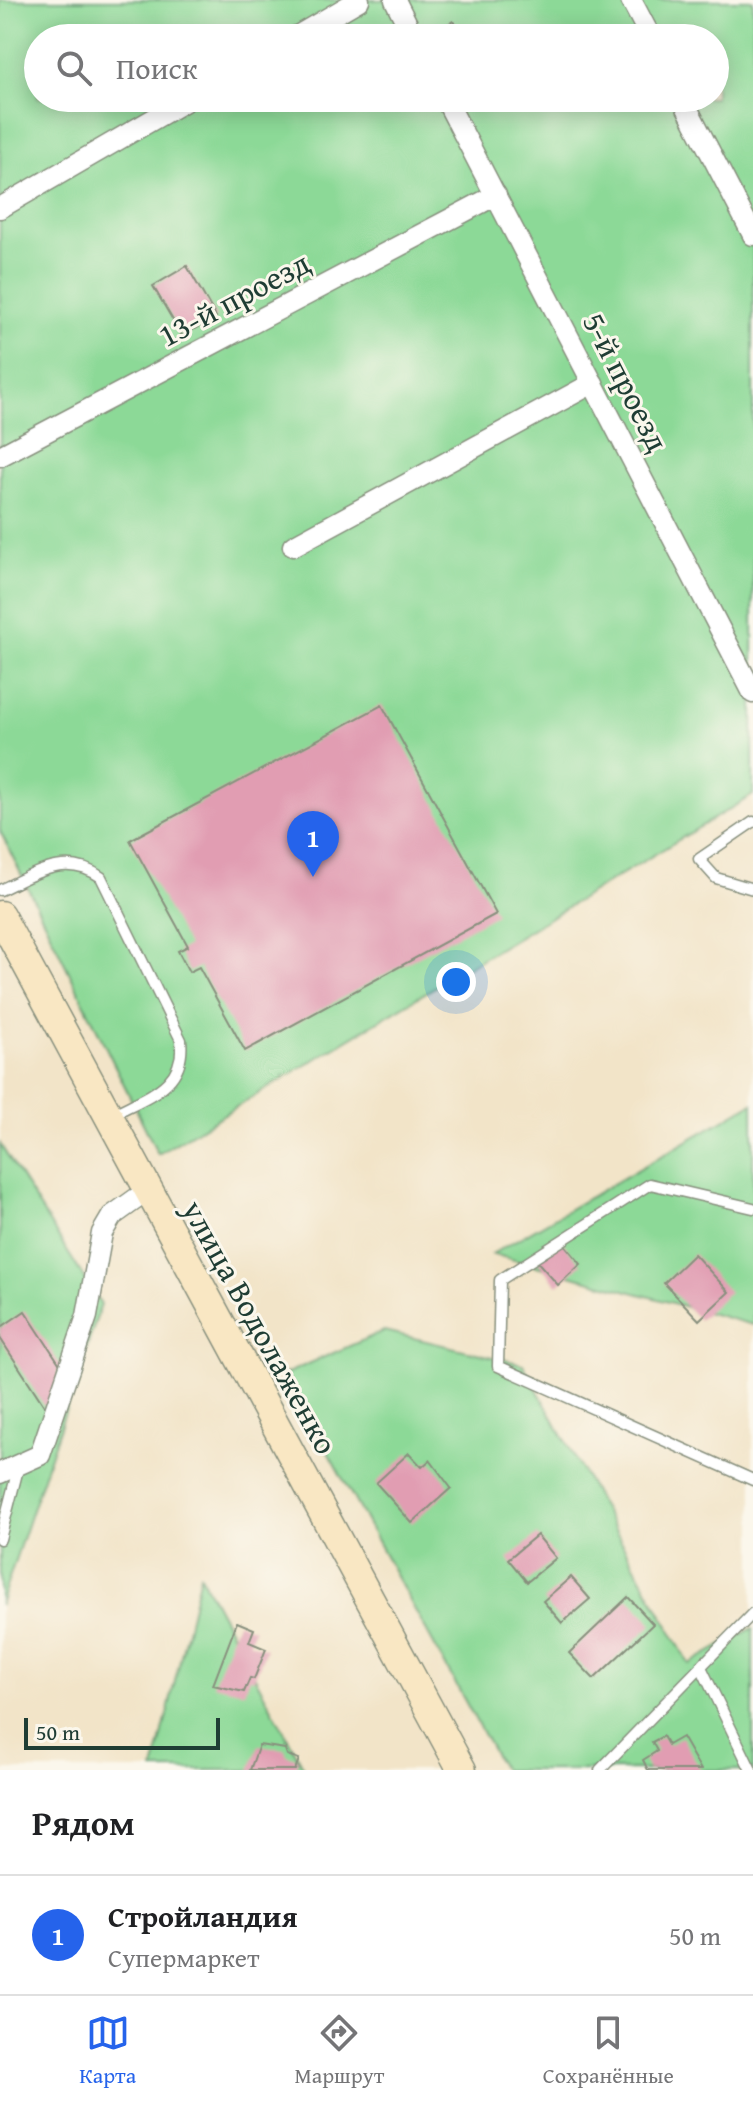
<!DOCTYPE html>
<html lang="ru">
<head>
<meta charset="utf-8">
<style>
	:root { --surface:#fff; --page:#f6f6f6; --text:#202124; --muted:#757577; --line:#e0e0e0; --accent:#2563eb }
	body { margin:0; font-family:"Gentium Book Plus",serif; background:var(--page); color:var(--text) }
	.scale { position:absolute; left:24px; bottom:20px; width:196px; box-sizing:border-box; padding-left:8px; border:4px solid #1f3d34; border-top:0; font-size:22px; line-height:28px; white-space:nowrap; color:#1f3d34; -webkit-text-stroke:6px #fbf7ec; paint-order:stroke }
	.you { position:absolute; left:456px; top:982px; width:28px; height:28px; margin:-20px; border:6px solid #fff; border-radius:50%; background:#1a73e8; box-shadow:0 0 0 12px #1a73e833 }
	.badge { display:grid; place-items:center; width:52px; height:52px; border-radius:50%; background:var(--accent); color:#fff; font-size:26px; font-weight:700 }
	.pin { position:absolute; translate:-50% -66px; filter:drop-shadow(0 2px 4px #0008) }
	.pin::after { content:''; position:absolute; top:42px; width:28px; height:24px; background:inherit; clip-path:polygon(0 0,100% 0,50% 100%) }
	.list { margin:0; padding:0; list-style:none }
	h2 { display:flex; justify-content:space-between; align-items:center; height:104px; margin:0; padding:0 32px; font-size:34px }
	h2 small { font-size:26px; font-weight:400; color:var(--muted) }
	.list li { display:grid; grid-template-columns:52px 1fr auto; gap:24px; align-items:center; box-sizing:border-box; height:120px; padding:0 32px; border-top:2px solid var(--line) }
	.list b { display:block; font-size:30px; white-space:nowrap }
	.list p { margin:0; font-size:26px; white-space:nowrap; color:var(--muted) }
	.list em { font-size:26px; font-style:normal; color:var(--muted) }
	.icon { flex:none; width:44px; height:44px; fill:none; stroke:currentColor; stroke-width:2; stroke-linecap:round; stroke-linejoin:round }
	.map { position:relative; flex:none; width:753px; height:1770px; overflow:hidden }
	.search { position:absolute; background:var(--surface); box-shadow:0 4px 20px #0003; left:24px; right:24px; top:24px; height:88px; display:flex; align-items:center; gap:20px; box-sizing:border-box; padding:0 28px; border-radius:44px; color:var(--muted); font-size:30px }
	.sheet { height:224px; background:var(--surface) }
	nav { display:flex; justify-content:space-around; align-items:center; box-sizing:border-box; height:112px; border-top:2px solid var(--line); background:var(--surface); font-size:22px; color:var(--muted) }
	nav a { display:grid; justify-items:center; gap:4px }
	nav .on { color:var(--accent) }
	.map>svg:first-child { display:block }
</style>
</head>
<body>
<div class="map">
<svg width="753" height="1770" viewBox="0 0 753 1770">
	<rect width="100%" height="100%" fill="#fbf7ec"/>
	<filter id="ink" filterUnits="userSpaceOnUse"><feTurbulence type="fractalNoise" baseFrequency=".0125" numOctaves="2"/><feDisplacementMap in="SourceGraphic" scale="16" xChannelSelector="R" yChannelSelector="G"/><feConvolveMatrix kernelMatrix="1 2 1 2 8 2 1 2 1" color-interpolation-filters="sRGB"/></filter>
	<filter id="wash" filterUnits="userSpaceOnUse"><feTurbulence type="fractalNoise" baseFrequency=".006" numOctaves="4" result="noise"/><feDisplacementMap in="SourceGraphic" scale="32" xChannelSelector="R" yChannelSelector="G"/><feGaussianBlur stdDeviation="1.8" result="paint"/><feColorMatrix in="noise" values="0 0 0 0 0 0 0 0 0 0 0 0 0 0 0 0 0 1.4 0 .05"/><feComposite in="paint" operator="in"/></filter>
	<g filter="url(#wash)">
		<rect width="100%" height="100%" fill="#f2e4c8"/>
		<g fill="#8cd997" stroke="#568b66" stroke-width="2" fill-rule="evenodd">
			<path d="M0,0h753v795l-595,359 -158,-323zM38,38h677v60h-677z"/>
			<polygon points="753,1103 753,1325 492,1254"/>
			<polygon points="0,1144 101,1305 0,1605"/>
			<polygon points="384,1331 523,1364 689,1664 753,1628 753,1770 503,1770 285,1374"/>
			<polygon points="200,1575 305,1770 154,1770"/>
		</g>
		<g id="blocks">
			<g fill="#e19db2">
				<polygon points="453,21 463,38 433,38 431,34"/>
				<polygon points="187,266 216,317 182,336 153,286"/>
				<polygon points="382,705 496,914 245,1051 199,967 189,972 178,951 188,946 130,840"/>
				<polygon points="559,1238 581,1264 558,1285 535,1259"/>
				<polygon points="694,1254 729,1292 699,1320 664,1283"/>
				<polygon points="25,1311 63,1369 57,1373 61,1379 45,1407 0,1338 0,1328"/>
				<polygon points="409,1453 422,1467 430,1460 451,1488 412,1523 376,1483"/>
				<polygon points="537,1535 556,1558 527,1582 508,1559"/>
				<polygon points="571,1577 590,1599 562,1623 543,1601"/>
				<polygon points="628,1597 653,1624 594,1679 569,1653"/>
				<polygon points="237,1622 254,1629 249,1642 266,1649 254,1679 250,1678 244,1692 213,1685"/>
				<polygon points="663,1736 668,1745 682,1737 701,1770 648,1770 643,1760 657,1751 652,1742"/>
				<polygon points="259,1745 285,1749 287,1755 299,1759 295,1770 250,1770"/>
			</g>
		</g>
	</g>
	<g filter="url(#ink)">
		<use href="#blocks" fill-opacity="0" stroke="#88907e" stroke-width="2"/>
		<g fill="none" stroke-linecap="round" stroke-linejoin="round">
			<defs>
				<g id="lane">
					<polyline points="753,822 699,859 716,878 753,889"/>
					<path d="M0,890c35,-16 65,-38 101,-13l80,163c5,47 -35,56 -71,76"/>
					<polyline points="753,1208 650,1184 500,1280 498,1366 753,1480"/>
					<polyline points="0,1539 19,1465"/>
					<polyline points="701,1667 751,1770"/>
					<polyline points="600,1770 753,1613"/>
				</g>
				<g id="street">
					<polyline points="395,0 414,38"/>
					<polyline points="631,0 651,38"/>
					<polyline points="294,38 359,0"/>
					<polyline points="445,98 753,693"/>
					<polyline points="682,98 753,235"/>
					<polyline points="0,208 190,98"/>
					<polyline points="0,456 496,195"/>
					<polyline points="293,546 593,383"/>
					<polyline points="0,1473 40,1455 87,1316 102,1233 112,1216 147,1191"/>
				</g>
				<polyline id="secondary" points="0,915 462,1770"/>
			</defs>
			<use href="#lane" stroke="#88907e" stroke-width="13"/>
			<use href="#street" stroke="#88907e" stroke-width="23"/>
			<use href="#secondary" stroke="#88907e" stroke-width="31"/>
			<use href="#lane" stroke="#fff" stroke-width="10"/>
			<use href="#street" stroke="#fff" stroke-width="20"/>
			<use href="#secondary" stroke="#f9e7c3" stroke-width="28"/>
		</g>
	</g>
	<g text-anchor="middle" stroke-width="6" stroke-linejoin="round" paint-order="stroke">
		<g font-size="32" fill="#1f3d34" stroke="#fbf7ec">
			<text transform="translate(234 299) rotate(-28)" y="11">13-й проезд</text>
			<text transform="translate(626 382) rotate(63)" y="11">5-й проезд</text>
			<text transform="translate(260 1327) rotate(61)" y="11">улица Водолаженко</text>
		</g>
	</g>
</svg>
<div class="scale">50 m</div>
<div class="you"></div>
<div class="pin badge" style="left:313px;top:877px">1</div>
<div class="search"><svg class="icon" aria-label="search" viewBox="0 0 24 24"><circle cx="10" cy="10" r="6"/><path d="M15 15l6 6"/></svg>Поиск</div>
</div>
<section class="sheet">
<h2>Рядом<small></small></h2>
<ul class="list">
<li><span class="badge">1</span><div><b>Стройландия</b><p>Супермаркет</p></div><em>50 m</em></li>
</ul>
</section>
<nav>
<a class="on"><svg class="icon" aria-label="map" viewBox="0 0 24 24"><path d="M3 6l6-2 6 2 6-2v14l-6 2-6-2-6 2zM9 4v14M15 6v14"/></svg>Карта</a>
<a><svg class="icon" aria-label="directions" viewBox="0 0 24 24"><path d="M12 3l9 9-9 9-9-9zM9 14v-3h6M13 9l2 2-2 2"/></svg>Маршрут</a>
<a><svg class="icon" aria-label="saved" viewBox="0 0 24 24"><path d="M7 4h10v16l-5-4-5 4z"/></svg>Сохранённые</a>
</nav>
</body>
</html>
